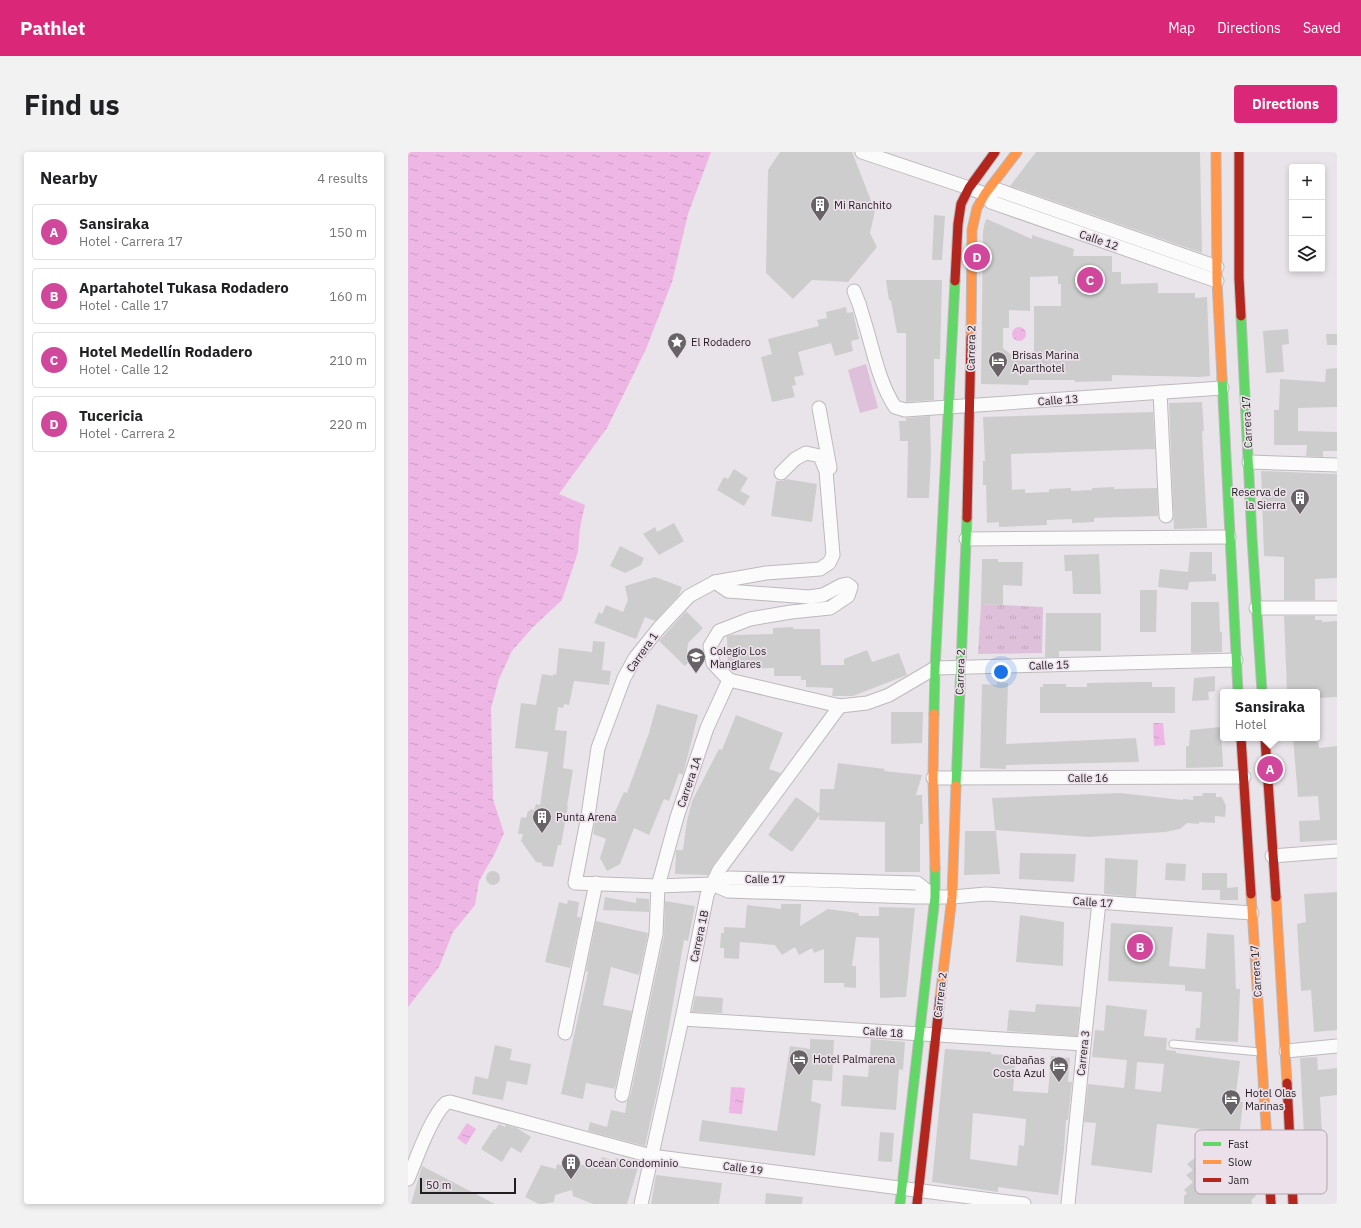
<!DOCTYPE html>
<html lang="en">
<head>
<meta charset="utf-8">
<style>
	:root { --surface:#fff; --page:#f2f2f2; --text:#202124; --muted:#757577; --line:#e0e0e0; --accent:#db2777 }
	body { margin:0; font-family:"IBM Plex Sans",sans-serif; background:var(--page); color:var(--text) }
	.controls { position:absolute; right:12px; top:12px; display:grid; overflow:hidden; border-radius:4px; box-shadow:0 2px 6px #0003 }
	.controls button { width:36px; height:36px; display:grid; place-items:center; padding:0; border:0; border-bottom:1px solid var(--line); background:var(--surface); color:var(--text); font:20px sans-serif }
	.scale { position:absolute; left:12px; bottom:10px; width:96px; box-sizing:border-box; padding-left:4px; border:2px solid #211d20; border-top:0; font-size:11px; line-height:14px; white-space:nowrap; color:#211d20; -webkit-text-stroke:3px #ece1ea; paint-order:stroke }
	.you { position:absolute; left:593px; top:520px; width:14px; height:14px; margin:-10px; border:3px solid #fff; border-radius:50%; background:#1a73e8; box-shadow:0 0 0 6px #1a73e833 }
	.badge { display:grid; place-items:center; width:26px; height:26px; border-radius:50%; background:var(--accent); color:#fff; font-size:13px; font-weight:700 }
	.pin { position:absolute; translate:-50% -50%; border:2px solid #fff; box-shadow:0 1px 4px #0006 }
	.popup { position:absolute; left:812px; top:537px; width:100px; height:52px; box-sizing:border-box; display:grid; place-content:center; border-radius:4px; background:var(--surface); filter:drop-shadow(0 1px 3px #0005); font-size:13px; white-space:nowrap; color:var(--muted) }
	.popup b { font-size:15px; color:var(--text) }
	.popup::after { content:''; position:absolute; left:50%; top:100%; margin-left:-8px; border:8px solid transparent; border-top-color:var(--surface) }
	.list { margin:0; padding:0; list-style:none }
	h2 { display:flex; justify-content:space-between; align-items:center; height:52px; margin:0; padding:0 16px; font-size:17px }
	h2 small { font-size:13px; font-weight:400; color:var(--muted) }
	.list li { display:grid; grid-template-columns:26px 1fr auto; gap:12px; align-items:center; box-sizing:border-box; height:56px; margin:0 8px 8px; padding:0 8px; border:1px solid var(--line); border-radius:4px }
	.list b { display:block; font-size:15px; white-space:nowrap }
	.list p { margin:0; font-size:13px; white-space:nowrap; color:var(--muted) }
	.list em { font-size:13px; font-style:normal; color:var(--muted) }
	.icon { flex:none; width:22px; height:22px; fill:none; stroke:currentColor; stroke-width:2; stroke-linecap:round; stroke-linejoin:round }
	.map { position:relative; flex:none; width:929px; height:1052px; overflow:hidden; border-radius:4px }
	header { display:flex; align-items:center; gap:24px; box-sizing:border-box; height:56px; padding:0 20px; background:var(--accent); color:#fff }
	header strong { font-size:19px }
	nav { display:flex; gap:22px; margin-inline-start:auto; font-size:14px }
	.intro { display:flex; align-items:center; justify-content:space-between; box-sizing:border-box; height:96px; padding:0 24px }
	h1 { margin:0; font-size:28px }
	.button { padding:10px 18px; border-radius:4px; background:var(--accent); color:#fff; font-size:14px; font-weight:700 }
	main { display:flex; gap:24px; padding:0 24px }
	aside { flex:1; background:var(--surface); border-radius:4px; box-shadow:0 2px 6px #0003 }
	.map>svg:first-child { display:block }
</style>
</head>
<body>
<header>
<strong>Pathlet</strong>
<nav><a>Map</a><a>Directions</a><a>Saved</a></nav>
</header>
<div class="intro"><h1>Find us</h1><a class="button">Directions</a></div>
<main>
<aside>
<h2>Nearby<small>4 results</small></h2>
<ul class="list">
<li><span class="badge" style="background:#d1479c">A</span><div><b>Sansiraka</b><p>Hotel · Carrera 17</p></div><em>150 m</em></li>
<li><span class="badge" style="background:#d1479c">B</span><div><b>Apartahotel Tukasa Rodadero</b><p>Hotel · Calle 17</p></div><em>160 m</em></li>
<li><span class="badge" style="background:#d1479c">C</span><div><b>Hotel Medellín Rodadero</b><p>Hotel · Calle 12</p></div><em>210 m</em></li>
<li><span class="badge" style="background:#d1479c">D</span><div><b>Tucericia</b><p>Hotel · Carrera 2</p></div><em>220 m</em></li>
</ul>
</aside>
<div class="map">
<svg width="929" height="1052" viewBox="0 0 929 1052">
	<defs>
		<pattern id="grass-tufts" width="24" height="20" patternUnits="userSpaceOnUse"><rect width="24" height="20" fill="#dfc0da"/><path d="M3 7l-1-3M5 7V3M7 7l1-3M15 17l-1-3M17 17v-4M19 17l1-3" fill="none" stroke="#bfa5bb"/></pattern>
		<pattern id="water-ripples" width="26" height="14" patternUnits="userSpaceOnUse"><rect width="26" height="14" fill="#eeb6e5"/><path d="M2 4q2-2 4 0t4 0M15 11q2-2 4 0t4 0" fill="none" stroke="#cc9cc4"/></pattern>
	</defs>
	<rect width="100%" height="100%" fill="#e9e4e9"/>
	<polygon fill="url(#grass-tufts)" points="573,452 635,455 634,501 570,502"/>
	<polygon fill="#dfc0da" points="458,212 470,256 452,261 440,218"/>
	<g fill="url(#water-ripples)">
		<polygon points="0,0 303,0 280,62 264,130 238,197 199,276 151,342 177,353 172,375 170,400 154,448 125,475 104,499 91,527 83,556 85,647 96,681 86,703 71,729 67,753 45,780 31,815 0,855"/>
		<circle cx="611" cy="182" r="7"/>
		<polygon points="745,571 755,571 757,593 746,594"/>
		<polygon points="323,935 337,936 334,962 321,961"/>
		<polygon points="59,971 68,977 58,993 49,986"/>
	</g>
	<g fill="#cecdcd" fill-rule="evenodd">
		<polygon points="372,0 444,0 467,59 462,81 469,95 440,130 404,128 385,147 358,121 360,18"/>
		<polygon points="628,0 792,0 794,101 602,34"/>
		<polygon points="526,63 537,64 534,108 524,108"/>
		<path d="M579,67l45,20v-4l42,14 -1,7h39v16h9v12l37,-1v10h37v5l12,-1 3,79 -9,1 -89,-2v6l-37,1v-2h-46l-1,5 -47,-1 2,-153 2,-9zM650,124v8h3v22h-27v51h-20l-11,-9v-20h6v-18l21,1v-34z"/>
		<polygon points="478,128 534,128 532,207 526,207 526,248 498,250 498,181 489,181 483,149 481,148"/>
		<polygon points="438,155 439,161 445,160 451,187 443,189 445,199 427,204 423,191 390,200 396,223 386,225 388,233 384,234 387,245 364,250 353,205 364,202 360,187 411,174 409,168 419,166 418,160"/>
		<polygon points="880,177 881,192 874,193 876,220 858,221 855,179"/>
		<polygon points="918,182 929,182 929,193 919,193"/>
		<polygon points="929,216 929,255 890,256 890,279 929,280 929,299 915,299 915,305 898,304 899,293 866,293 866,258 871,258 872,227 917,230 918,217"/>
		<polygon points="794,250 796,279 794,279 799,376 766,377 761,251"/>
		<polygon points="745,260 747,297 603,302 604,338 617,337 617,341 641,340 641,337 663,336 663,339 684,338 684,336 706,335 706,337 749,336 750,364 686,366 686,370 664,371 664,367 639,368 639,373 591,375 591,370 579,371 578,333 575,333 575,309 577,309 575,265"/>
		<polygon points="522,264 523,304 521,346 499,346 500,289 492,289 491,269 498,269 498,266"/>
		<polygon points="326,317 340,326 332,339 342,344 336,354 309,338 316,325 320,327"/>
		<polygon points="853,319 929,322 929,426 907,427 907,448 876,448 876,405 856,404"/>
		<polygon points="378,327 409,332 404,370 363,364 368,329 375,329"/>
		<polygon points="266,371 276,389 251,403 235,382 247,375 249,380"/>
		<polygon points="212,394 236,406 233,413 217,421 202,414"/>
		<polygon points="782,400 804,400 804,422 808,422 808,429 781,430 780,438 750,435 752,417 780,420"/>
		<polygon points="691,402 693,442 665,442 664,419 657,419 656,403"/>
		<polygon points="574,407 590,407 590,410 615,410 614,434 595,433 595,453 573,452"/>
		<polygon points="247,425 274,435 271,443 247,469 237,465 228,487 186,471 191,460 194,462 198,453 215,460 220,448 217,434"/>
		<polygon points="732,438 749,438 748,480 732,480"/>
		<polygon points="783,450 811,450 812,480 814,480 814,500 783,501"/>
		<polygon points="278,459 295,476 280,491 279,501 284,506 277,514 251,489"/>
		<polygon points="638,461 693,461 693,499 651,499 651,505 637,505"/>
		<polygon points="876,464 907,464 907,468 914,468 914,470 929,469 929,545 909,546 909,540 879,540"/>
		<polygon points="385,475 385,477 412,477 413,513 436,513 436,507 459,498 464,510 491,501 499,523 445,544 424,544 425,536 398,535 398,528 393,528 393,524 366,524 366,516 322,517 320,515 319,484 324,483 365,482 365,476"/>
		<polygon points="185,489 197,490 194,518 203,519 201,533 166,529 161,553 156,552 155,556 150,555 147,578 159,579 155,616 165,618 159,654 160,654 153,693 150,693 145,715 134,714 134,711 128,710 113,689 115,682 110,682 113,665 118,666 120,659 122,659 122,657 126,658 128,652 132,653 140,600 107,596 113,551 128,553 134,522 145,524 145,522 148,523 151,496 184,500"/>
		<polygon points="807,524 807,539 800,540 801,548 784,549 786,526"/>
		<polygon points="589,530 600,531 598,592 728,586 731,610 598,613 598,617 572,616 574,532 589,533"/>
		<polygon points="732,530 744,530 744,535 767,535 767,561 632,561 632,535 635,535 635,532 658,532 658,535 679,535 679,531"/>
		<polygon points="249,552 290,563 275,623 271,621 261,649 256,647 241,683 226,676 212,712 199,719 192,706 198,687 185,682 188,662 203,669 216,640 219,641 241,581"/>
		<polygon points="483,560 515,560 514,591 483,592"/>
		<polygon points="328,563 375,581 361,617 373,621 305,713 300,723 267,722 268,699 268,698 275,698 279,669 284,649 311,597 314,598"/>
		<polygon points="813,575 815,615 778,616 778,594 781,594 782,578"/>
		<polygon points="885,586 910,586 911,596 929,594 929,688 892,690 891,669 912,668 910,644 890,645"/>
		<polygon points="430,611 477,617 476,619 514,623 508,643 514,643 515,672 512,672 512,720 477,720 477,670 411,668 412,637 426,637"/>
		<polygon points="712,641 774,648 776,647 785,648 785,644 794,644 795,641 808,641 808,645 814,645 818,654 817,665 807,664 807,671 791,670 791,672 779,671 772,677 757,680 681,685 587,678 584,646"/>
		<polygon points="388,645 412,662 384,700 360,683"/>
		<polygon points="557,679 588,679 592,722 556,723"/>
		<polygon points="612,701 668,702 666,730 611,727"/>
		<polygon points="697,706 730,708 728,745 696,742"/>
		<polygon points="758,711 778,712 777,729 757,728"/>
		<circle cx="85" cy="726" r="7"/>
		<polygon points="794,721 819,721 819,736 830,735 830,748 812,748 812,738 794,738"/>
		<polygon points="929,740 929,878 906,880 903,838 893,839 889,772 898,770 896,742"/>
		<polygon points="197,745 228,751 228,746 241,747 241,760 195,758"/>
		<polygon points="160,748 171,750 169,765 173,765 162,816 137,810 151,750 159,752"/>
		<polygon points="257,749 287,754 280,789 276,788 252,926 237,994 180,979 182,970 199,975 203,958 217,961 219,949 222,945 256,784"/>
		<polygon points="373,752 393,752 392,774 420,757 450,761 451,764 471,764 471,755 507,756 498,845 472,846 471,786 448,785 444,814 448,814 448,836 436,835 436,831 416,831 416,797 406,801 404,796 391,803 387,795 374,803 367,793 332,790 331,807 316,806 316,796 312,796 313,781 316,781 316,775 337,776 339,753 373,757"/>
		<polygon points="612,763 656,770 655,814 608,810"/>
		<polygon points="188,769 240,781 231,823 203,815 195,853 224,859 207,937 178,931 175,947 153,942 180,820 178,819"/>
		<polygon points="703,771 765,775 761,814 797,817 799,781 826,783 828,837 832,837 830,890 787,888 788,876 792,876 794,840 777,839 777,833 700,829"/>
		<polygon points="287,844 315,846 314,861 284,860"/>
		<polygon points="628,852 672,855 669,884 599,879 601,858 627,860"/>
		<path d="M698,853l41,5 -3,26 23,2 -1,12 10,1v2l64,8 -5,40 8,1 -5,45 16,16 -2,2 5,3 -4,3 4,3 -4,5 5,3 -7,8 5,6 -5,4 1,4h-68v-8l3,-3 -3,-3 9,-8 -7,-7 7,-5 -6,-6 12,-9 -2,-3 30,-20 -70,-8 -5,49 -61,-8 5,-42 -12,-1 4,-38 36,4 3,-28 -35,-3 3,-27 9,1zM729,910l27,2 -3,28 -26,-3z"/>
		<polygon points="402,887 426,888 424,929 405,928 403,949 413,952 407,1004 291,989 294,968 369,979 382,894 402,897"/>
		<polygon points="463,887 497,890 495,918 491,917 488,958 433,954 435,923 460,925"/>
		<polygon points="87,893 104,897 102,908 123,912 119,933 99,929 95,948 64,942 67,924 80,927"/>
		<path d="M537,897l46,3v2l25,2 -3,35 35,2 3,-37 19,2 -2,24h4l-4,38h-2l-2,29 -6,46 -60,-8v5l-66,-10zM565,961l53,6 -2,27 -5,-1 -2,21 -47,-7z"/>
		<polygon points="909,905 910,918 929,916 929,943 912,945 914,983 896,983 892,906"/>
		<polygon points="91,972 97,975 98,973 109,976 123,985 113,1001 103,995 94,1010 73,997 86,977 87,978"/>
		<polygon points="472,980 486,981 484,1010 470,1009"/>
		<polygon points="194,1005 207,1009 208,1006 231,1012 219,1052 185,1052 165,1044 164,1038 147,1043 146,1050 135,1052 131,1052 117,1045 133,1013 148,1017 149,1012 161,1015 164,1010 179,1014 181,1008 192,1012"/>
		<polygon points="14,1014 87,1052 3,1052"/>
		<polygon points="248,1023 314,1031 311,1052 243,1052"/>
		<polygon points="358,1041 395,1045 394,1052 357,1052"/>
	</g>
	<g fill="none" stroke-linecap="round" stroke-linejoin="round">
		<defs>
			<polyline id="lane" points="765,892 852,900"/>
			<g id="street">
				<polyline points="454,0 561,36 577,42 583,50 809,129"/>
				<polyline points="577,42 590,38 809,115"/>
				<path d="M446,139c4,9 7,18 9,26 10,31 15,64 32,90l10,3 317,-22"/>
				<polyline points="752,240 758,364"/>
				<polyline points="411,256 422,316"/>
				<polyline points="841,310 929,313"/>
				<polyline points="373,321 387,307 398,301 412,304 418,319 425,403 421,411 412,417 358,421 307,430 281,444 251,476 227,506 216,526 190,596 180,664 167,731 250,734 304,732 321,726 509,731 527,745"/>
				<polyline points="558,387 821,385"/>
				<polyline points="307,430 320,439 401,445 415,443 434,433 439,432 443,435 440,444 422,456 383,460 342,467 311,479 302,494 305,511 321,528"/>
				<polyline points="848,456 929,456"/>
				<polyline points="321,528 432,554 459,551 481,543 527,516 828,508"/>
				<polyline points="525,626 836,625"/>
				<polyline points="864,704 929,699"/>
				<polyline points="304,732 320,739 508,745 544,745 578,742 844,761"/>
				<polyline points="274,867 676,892"/>
				<polyline points="157,881 188,731"/>
				<polyline points="878,899 929,894"/>
				<polyline points="214,943 248,782 250,734 269,665 299,576 321,528"/>
				<path d="M0,1027c8,-19 23,-63 38,-76l4,-1 201,54 373,48"/>
				<polyline points="233,1052 274,867 299,743 311,718 432,554"/>
				<polyline points="660,1052 676,892 691,750"/>
			</g>
			<g id="fast">
				<polyline points="833,164 844,386 854,540"/>
				<polyline points="814,226 830,540"/>
				<polyline points="526,562 527,516 547,129"/>
				<polyline points="548,634 559,366"/>
				<polyline points="492,1052 527,745 527,716"/>
			</g>
			<g id="slow">
				<polyline points="808,0 809,129 814,226"/>
				<polyline points="563,186 564,78 569,56 577,42 609,0"/>
				<polyline points="526,562 525,626 527,716"/>
				<polyline points="843,742 859,988"/>
				<polyline points="868,745 879,931"/>
				<polyline points="532,846 544,745 548,634"/>
			</g>
			<g id="jam">
				<polyline points="831,0 831,126 833,164"/>
				<polyline points="547,129 550,72 553,52 561,36 587,0"/>
				<polyline points="559,366 563,186"/>
				<polyline points="833,586 843,742"/>
				<polyline points="857,586 868,745"/>
				<polyline points="879,931 885,1052"/>
				<polyline points="859,988 863,1052"/>
				<polyline points="509,1052 532,846"/>
			</g>
		</defs>
		<use href="#lane" stroke="#bdb9bc" stroke-width="9"/>
		<use href="#street" stroke="#bdb9bc" stroke-width="15"/>
		<use href="#fast" stroke="#bdb9bc" stroke-width="11"/>
		<use href="#slow" stroke="#bdb9bc" stroke-width="11"/>
		<use href="#jam" stroke="#bdb9bc" stroke-width="11"/>
		<use href="#lane" stroke="#fcfbfc" stroke-width="7"/>
		<use href="#street" stroke="#fcfbfc" stroke-width="13"/>
		<use href="#fast" stroke="#63d668" stroke-width="9"/>
		<use href="#slow" stroke="#ff974d" stroke-width="9"/>
		<use href="#jam" stroke="#b3261e" stroke-width="9"/>
	</g>
	<defs>
		<symbol id="building-pin" viewBox="-11 -11 22 30"><path d="M0 17L-7.5 6A9.5 9.5 0 1 1 7.5 6Z" fill="#676366" stroke="#ece1ea"/><path d="M-4-6H4V6H1V3H-1V6H-4ZM-2.5-4.3h1.7v1.8h-1.7ZM.8-4.3h1.7v1.8H.8ZM-2.5-1h1.7V.8h-1.7ZM.8-1h1.7V.8H.8Z" fill="#fff"/></symbol>
		<symbol id="sight-pin" viewBox="-11 -11 22 30"><path d="M0 17L-7.5 6A9.5 9.5 0 1 1 7.5 6Z" fill="#676366" stroke="#ece1ea"/><path d="M0-6L1.8-2.2L6-1.7L2.9 1.2L3.7 5.4L0 3.3L-3.7 5.4L-2.9 1.2L-6-1.7L-1.8-2.2Z" fill="#fff"/></symbol>
		<symbol id="hotel-pin" viewBox="-11 -11 22 30"><path d="M0 17L-7.5 6A9.5 9.5 0 1 1 7.5 6Z" fill="#676366" stroke="#ece1ea"/><path d="M-6-4.5h1.5V1H6V5H4.5V3h-9V5H-6ZM-4 0a1.8 1.8 0 1 1 3.6 0ZM.5 0V-2.5h3Q6-2.5 6 0Z" fill="#fff"/></symbol>
		<symbol id="school-pin" viewBox="-11 -11 22 30"><path d="M0 17L-7.5 6A9.5 9.5 0 1 1 7.5 6Z" fill="#676366" stroke="#ece1ea"/><path d="M0-5L7-2L0 1L-7-2ZM-4 1L0 2.5L4 1V4Q0 6-4 4Z" fill="#fff"/></symbol>
	</defs>
	<g fill-rule="evenodd">
		<use href="#building-pin" x="401" y="42" width="22" height="30"/>
		<use href="#sight-pin" x="258" y="179" width="22" height="30"/>
		<use href="#hotel-pin" x="579" y="198" width="22" height="30"/>
		<use href="#building-pin" x="881" y="335" width="22" height="30"/>
		<use href="#school-pin" x="277" y="494" width="22" height="30"/>
		<use href="#building-pin" x="123" y="654" width="22" height="30"/>
		<use href="#hotel-pin" x="380" y="896" width="22" height="30"/>
		<use href="#hotel-pin" x="640" y="903" width="22" height="30"/>
		<use href="#hotel-pin" x="812" y="936" width="22" height="30"/>
		<use href="#building-pin" x="152" y="1000" width="22" height="30"/>
	</g>
	<g text-anchor="middle" stroke-width="3.5" stroke-linejoin="round" paint-order="stroke">
		<g font-size="11" fill="#211d20" stroke="#ece1ea" text-anchor="start">
			<text x="426" y="57">Mi Ranchito</text>
			<text x="283" y="194">El Rodadero</text>
			<text x="604" y="207">Brisas Marina<tspan x="604" dy="13">Aparthotel</tspan></text>
			<text x="878" y="344" text-anchor="end">Reserva de<tspan x="878" dy="13">la Sierra</tspan></text>
			<text x="302" y="503">Colegio Los<tspan x="302" dy="13">Manglares</tspan></text>
			<text x="148" y="669">Punta Arena</text>
			<text x="405" y="911">Hotel Palmarena</text>
			<text x="637" y="912" text-anchor="end">Cabañas<tspan x="637" dy="13">Costa Azul</tspan></text>
			<text x="837" y="945">Hotel Olas<tspan x="837" dy="13">Marinas</tspan></text>
			<text x="177" y="1015">Ocean Condominio</text>
		</g>
		<g font-size="11" fill="#211d20" stroke="#ece1ea">
			<text transform="translate(691 88) rotate(19)" y="4">Calle 12</text>
			<text transform="translate(563 196) rotate(-89)" y="4">Carrera 2</text>
			<text transform="translate(650 248) rotate(-4)" y="4">Calle 13</text>
			<text transform="translate(839 270) rotate(-93)" y="4">Carrera 17</text>
			<text transform="translate(234 500) rotate(-55)" y="4">Carrera 1</text>
			<text transform="translate(641 513) rotate(-2)" y="4">Calle 15</text>
			<text transform="translate(552 520) rotate(-88)" y="4">Carrera 2</text>
			<text x="680" y="630">Calle 16</text>
			<text transform="translate(281 630) rotate(-71)" y="4">Carrera 1A</text>
			<text transform="translate(357 727) rotate(1)" y="4">Calle 17</text>
			<text transform="translate(685 750) rotate(4)" y="4">Calle 17</text>
			<text transform="translate(291 784) rotate(-78)" y="4">Carrera 1B</text>
			<text transform="translate(848 819) rotate(-94)" y="4">Carrera 17</text>
			<text transform="translate(532 843) rotate(-83)" y="4">Carrera 2</text>
			<text transform="translate(475 880) rotate(4)" y="4">Calle 18</text>
			<text transform="translate(675 901) rotate(-84)" y="4">Carrera 3</text>
			<text transform="translate(335 1016) rotate(7)" y="4">Calle 19</text>
		</g>
	</g>
	<rect x="787" y="978" width="132" height="64" rx="6" fill="#ece1ea" stroke="#afa6ad" stroke-width="1"/>
	<rect x="795" y="990" width="18" height="4" fill="#63d668"/>
	<rect x="795" y="1008" width="18" height="4" fill="#ff974d"/>
	<rect x="795" y="1026" width="18" height="4" fill="#b3261e"/>
	<g font-size="11" fill="#211d20">
		<text x="820" y="996">Fast</text>
		<text x="820" y="1014">Slow</text>
		<text x="820" y="1032">Jam</text>
	</g>
</svg>
<div class="controls">
<button>+</button>
<button>−</button>
<button><svg class="icon" aria-label="layers" viewBox="0 0 24 24"><path d="M12 4l9 5-9 5-9-5zM3 14l9 5 9-5"/></svg></button>
</div>
<div class="scale">50 m</div>
<div class="you"></div>
<div class="pin badge" style="left:862px;top:617px;background:#d1479c">A</div>
<div class="popup"><b>Sansiraka</b>Hotel</div>
<div class="pin badge" style="left:732px;top:795px;background:#d1479c">B</div>
<div class="pin badge" style="left:682px;top:128px;background:#d1479c">C</div>
<div class="pin badge" style="left:569px;top:105px;background:#d1479c">D</div>
</div>
</main>
</body>
</html>
